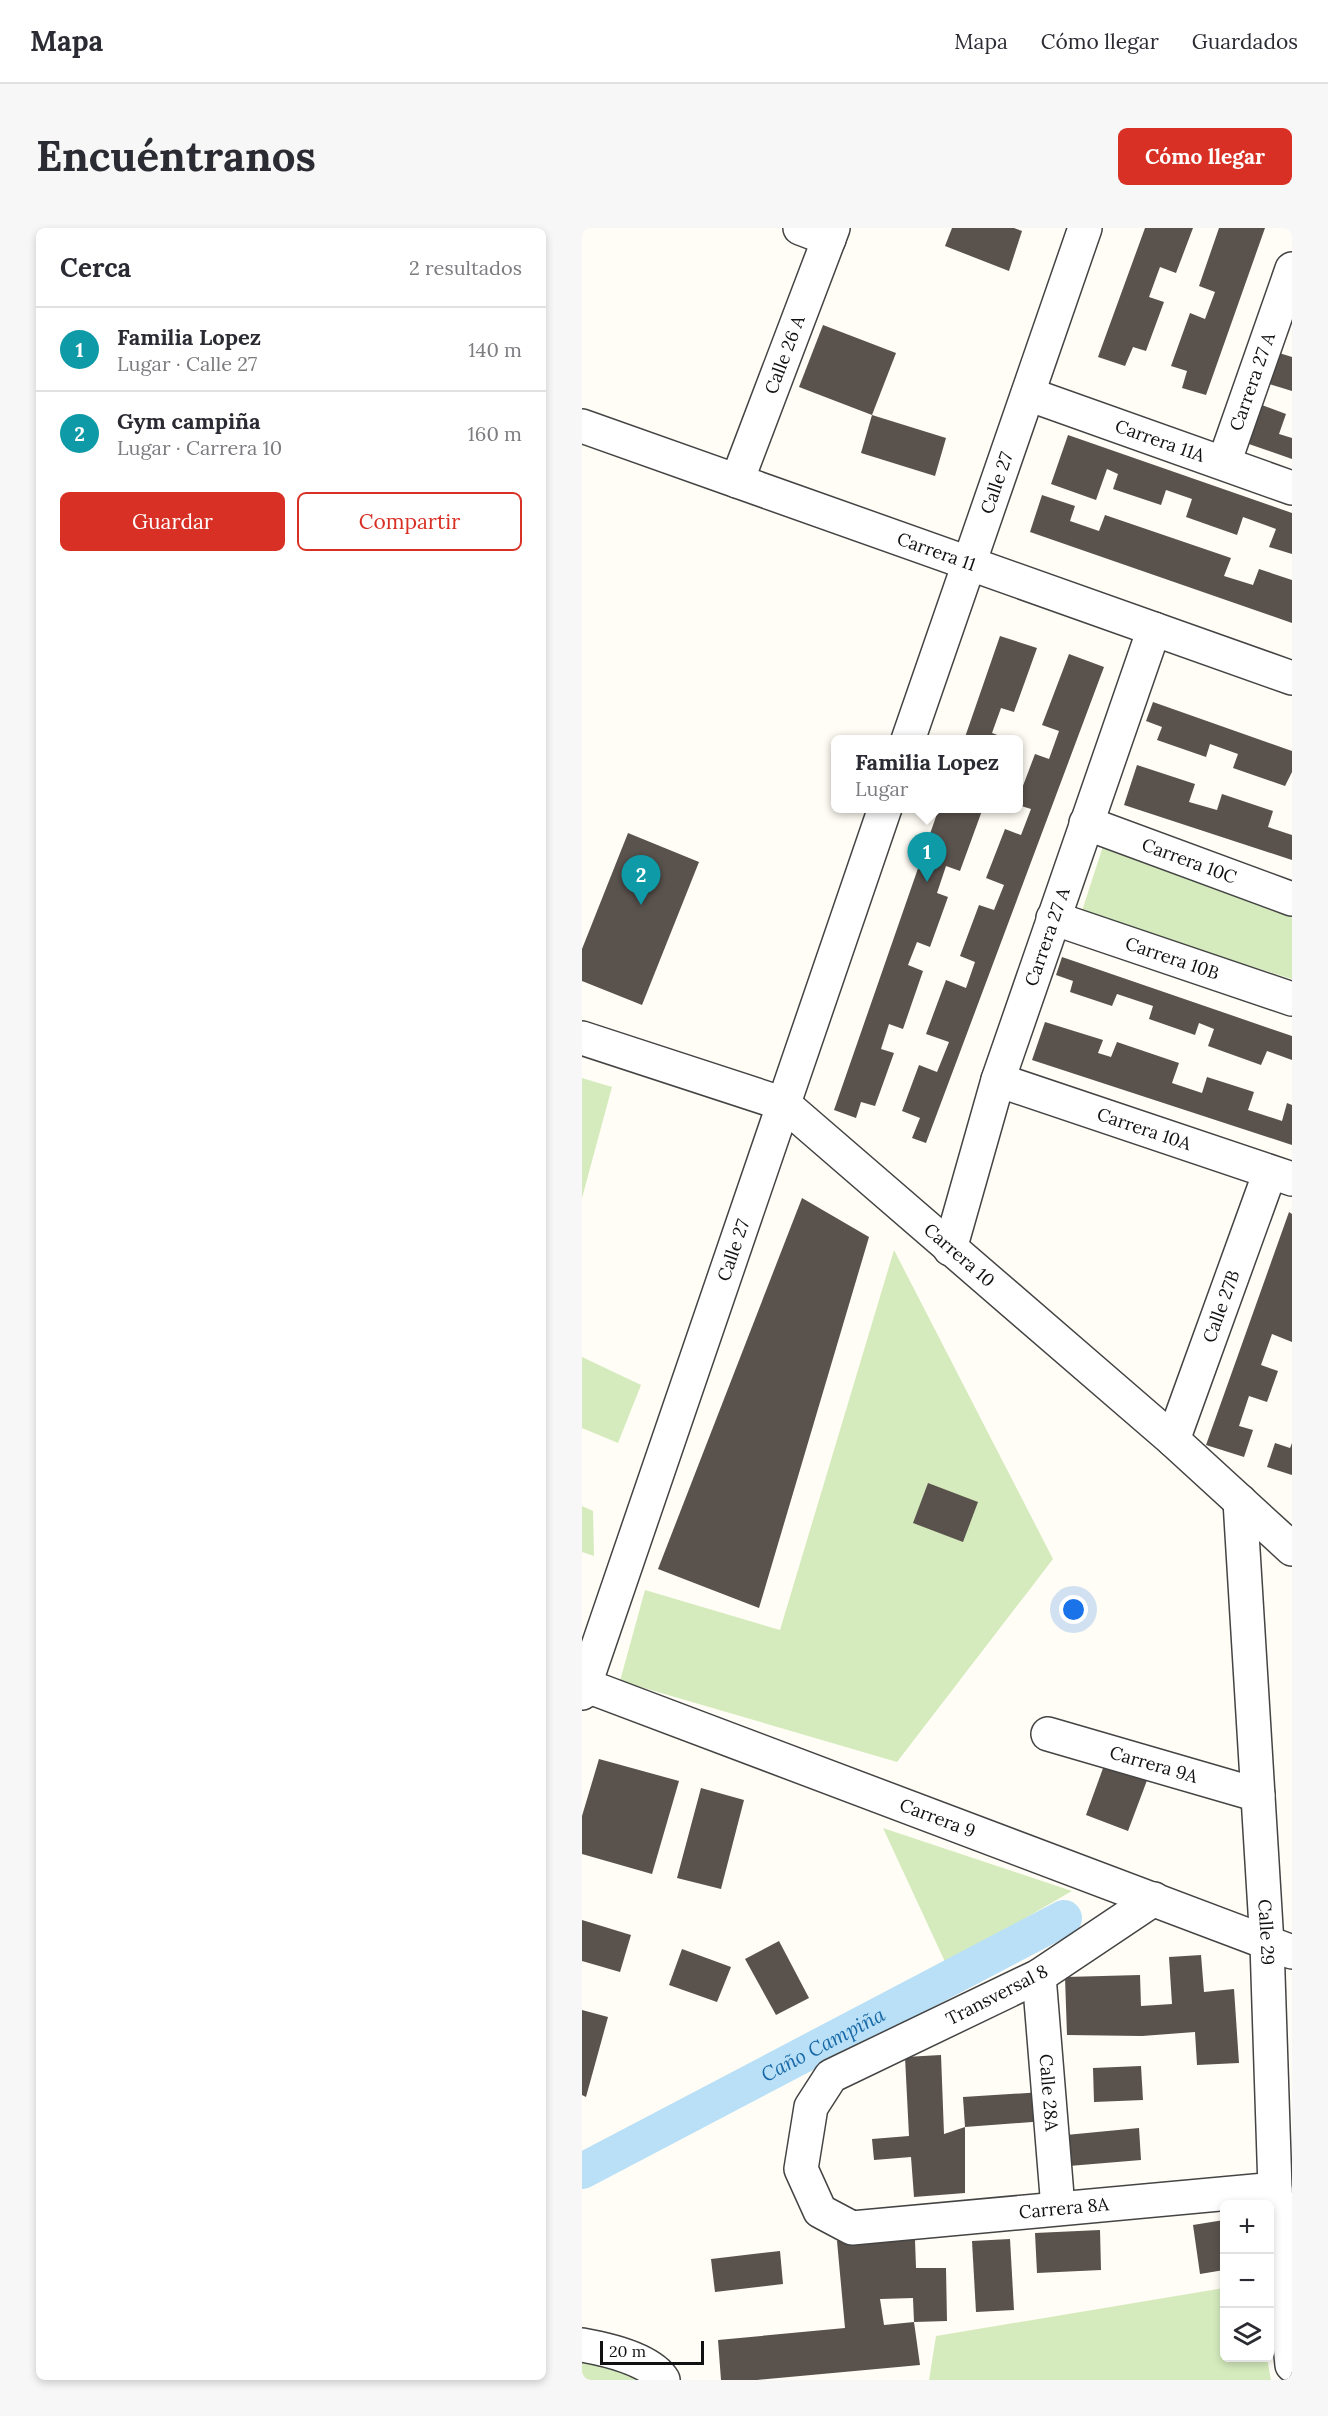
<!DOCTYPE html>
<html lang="es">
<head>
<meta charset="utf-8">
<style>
	:root { --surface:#fff; --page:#f7f7f7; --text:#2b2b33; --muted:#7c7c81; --line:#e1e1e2; --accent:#d93025 }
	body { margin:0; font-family:Lora,serif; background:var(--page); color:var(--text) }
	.controls { position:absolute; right:18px; bottom:18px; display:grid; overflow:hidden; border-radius:9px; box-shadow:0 3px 9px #0003 }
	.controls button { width:54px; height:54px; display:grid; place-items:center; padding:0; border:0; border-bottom:2px solid var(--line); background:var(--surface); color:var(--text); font:30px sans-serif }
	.scale { position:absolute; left:18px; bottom:15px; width:104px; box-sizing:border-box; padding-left:6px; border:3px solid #111; border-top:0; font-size:16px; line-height:21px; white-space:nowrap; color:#111; -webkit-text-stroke:4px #fff; paint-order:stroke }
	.you { position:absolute; left:492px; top:1382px; width:21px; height:21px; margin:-15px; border:4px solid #fff; border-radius:50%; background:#1a73e8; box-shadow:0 0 0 9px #1a73e833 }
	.badge { display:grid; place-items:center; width:39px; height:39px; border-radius:50%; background:var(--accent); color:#fff; font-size:20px; font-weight:700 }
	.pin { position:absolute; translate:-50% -50px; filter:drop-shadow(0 2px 3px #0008) }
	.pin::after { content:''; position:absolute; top:32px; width:21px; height:18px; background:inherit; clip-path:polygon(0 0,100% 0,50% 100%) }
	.popup { position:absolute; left:249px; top:507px; width:192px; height:78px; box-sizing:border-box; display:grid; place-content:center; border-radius:9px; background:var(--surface); filter:drop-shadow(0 2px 4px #0005); font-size:20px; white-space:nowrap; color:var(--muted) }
	.popup b { font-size:22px; color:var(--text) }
	.popup::after { content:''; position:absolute; left:50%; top:100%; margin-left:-12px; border:12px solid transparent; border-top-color:var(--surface) }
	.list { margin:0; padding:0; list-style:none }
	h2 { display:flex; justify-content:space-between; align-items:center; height:78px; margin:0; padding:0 24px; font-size:26px }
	h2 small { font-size:20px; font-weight:400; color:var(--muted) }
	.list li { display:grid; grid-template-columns:39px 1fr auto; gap:18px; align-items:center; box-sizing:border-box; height:84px; padding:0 24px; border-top:2px solid var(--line) }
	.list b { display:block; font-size:22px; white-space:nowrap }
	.list p { margin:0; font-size:20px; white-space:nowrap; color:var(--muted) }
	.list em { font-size:20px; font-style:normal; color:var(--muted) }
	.actions { display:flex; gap:12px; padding:18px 24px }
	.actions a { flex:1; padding:14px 0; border:2px solid var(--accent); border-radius:9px; text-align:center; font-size:21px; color:var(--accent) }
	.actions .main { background:var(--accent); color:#fff }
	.icon { flex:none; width:33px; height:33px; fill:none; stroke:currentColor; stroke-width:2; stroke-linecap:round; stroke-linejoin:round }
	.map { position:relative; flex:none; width:710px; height:2152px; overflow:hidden; border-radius:9px }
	header { display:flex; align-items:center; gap:36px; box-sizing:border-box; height:84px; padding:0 30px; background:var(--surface); border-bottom:2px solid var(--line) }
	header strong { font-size:28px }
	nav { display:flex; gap:33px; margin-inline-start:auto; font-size:21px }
	.intro { display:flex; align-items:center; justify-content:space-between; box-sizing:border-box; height:144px; padding:0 36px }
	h1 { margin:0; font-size:42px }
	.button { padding:15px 27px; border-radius:9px; background:var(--accent); color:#fff; font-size:21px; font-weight:700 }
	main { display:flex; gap:36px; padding:0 36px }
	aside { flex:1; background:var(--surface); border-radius:9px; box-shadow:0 3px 9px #0003 }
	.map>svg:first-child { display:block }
</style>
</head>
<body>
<header>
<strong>Mapa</strong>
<nav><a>Mapa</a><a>Cómo llegar</a><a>Guardados</a></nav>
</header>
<div class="intro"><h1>Encuéntranos</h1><a class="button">Cómo llegar</a></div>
<main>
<aside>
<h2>Cerca<small>2 resultados</small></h2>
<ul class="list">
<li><span class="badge" style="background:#0f9aa8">1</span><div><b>Familia Lopez</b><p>Lugar · Calle 27</p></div><em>140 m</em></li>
<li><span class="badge" style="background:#0f9aa8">2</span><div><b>Gym campiña</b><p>Lugar · Carrera 10</p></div><em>160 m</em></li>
</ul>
<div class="actions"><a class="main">Guardar</a><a>Compartir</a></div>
</aside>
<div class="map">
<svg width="710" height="2152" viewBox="0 0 710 2152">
	<rect width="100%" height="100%" fill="#fffdf5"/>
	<g fill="#d5ebbd">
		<polygon points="522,615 710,680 710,751 499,686"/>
		<polygon points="0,850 30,859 0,970"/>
		<polygon points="312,1022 471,1331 315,1534 38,1453 63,1362 198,1402"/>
		<polygon points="0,1129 59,1157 36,1215 0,1200"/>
		<polygon points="0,1278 11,1283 12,1328 0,1324"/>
		<polygon points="301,1600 490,1663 364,1736"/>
		<polygon points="642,2060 642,2130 685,2130 689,2152 347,2152 354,2108"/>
		<polygon points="0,2132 53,2142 54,2152 0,2152"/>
	</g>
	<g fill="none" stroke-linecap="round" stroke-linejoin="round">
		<path stroke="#b9e0f7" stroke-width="36" id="s1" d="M0,1943l482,-253"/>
	</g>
	<g fill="#5a524d">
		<polygon points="370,0 432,0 440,3 427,43 363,18"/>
		<polygon points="563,0 611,0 594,45 578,39 567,69 582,74 564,123 551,119 543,138 516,129"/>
		<polygon points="637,0 683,0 624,167 600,160 605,143 589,138 608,85 623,91 633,64 617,58"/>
		<polygon points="241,97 314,125 290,187 217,159"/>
		<polygon points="694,124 710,129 710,163 684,155"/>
		<polygon points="677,176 704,186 697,206 710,210 710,231 664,215"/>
		<polygon points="290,187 364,210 353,248 279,225"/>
		<polygon points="486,207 710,285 710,326 687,319 694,301 661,289 655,307 604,289 610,271 584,262 579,277 531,261 536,246 525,241 514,272 469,256"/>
		<polygon points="460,267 493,278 488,293 517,303 523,287 649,330 642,348 671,357 677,341 710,352 710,395 448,304"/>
		<polygon points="418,408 455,420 432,484 419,480 410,505 429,512 382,512"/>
		<polygon points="487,426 522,439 344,915 330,910 338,890 320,883 337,837 355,844 367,814 344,806 364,752 384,760 393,734 378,728 397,677 412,682 422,657 404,650 423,601 439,607 449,581 436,577 436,571 453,526 467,531 477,503 460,497"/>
		<polygon points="571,474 710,523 710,544 703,558 651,540 656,526 628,516 624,529 575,512 580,499 564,493"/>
		<polygon points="555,537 613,556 607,574 635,582 640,566 691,583 686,599 710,607 710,632 542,577"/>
		<polygon points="357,580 401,580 378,643 364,638 355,665 366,669 348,719 335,714 326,737 341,743 321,801 307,796 299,821 312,825 293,878 279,874 274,890 252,882"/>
		<polygon points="46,605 117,634 60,777 0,753 0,721"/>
		<polygon points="480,729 710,808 710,832 685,823 679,837 626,818 632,801 617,795 613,807 567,791 571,778 535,766 530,778 488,764 491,753 474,747"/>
		<polygon points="463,794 521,812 516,825 529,829 535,814 597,835 590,855 620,865 625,849 672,864 666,882 700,893 705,875 710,877 710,917 450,832"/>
		<polygon points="220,970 287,1009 177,1380 76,1341"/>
		<polygon points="707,984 710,986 710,1114 690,1106 679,1137 696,1143 685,1174 667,1168 657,1198 671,1202 662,1229 624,1217"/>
		<polygon points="693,1215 708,1220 710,1215 710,1247 685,1239"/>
		<polygon points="346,1255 396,1274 381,1314 331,1295"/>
		<polygon points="17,1531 97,1553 70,1646 0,1626 0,1588"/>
		<polygon points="524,1532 567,1547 546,1603 504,1587"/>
		<polygon points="119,1560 162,1572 139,1661 95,1650"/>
		<polygon points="0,1692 49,1707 38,1744 0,1733"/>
		<polygon points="197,1713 227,1770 194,1787 163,1731"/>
		<polygon points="100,1721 149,1739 135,1774 87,1757"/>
		<polygon points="619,1727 622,1764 652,1761 657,1835 615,1837 613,1804 560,1808 485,1807 483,1749 558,1747 559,1778 590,1776 587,1729"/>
		<polygon points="0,1782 26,1789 4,1869 0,1867"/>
		<polygon points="359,1827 362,1906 383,1899 383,1965 332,1969 329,1929 292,1932 290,1911 327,1908 323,1829"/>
		<polygon points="559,1838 561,1872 512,1874 511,1840"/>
		<polygon points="461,1864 463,1893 383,1899 381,1869"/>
		<polygon points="557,1900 559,1932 487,1938 484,1907"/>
		<polygon points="642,1992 642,2042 618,2046 611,1997"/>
		<polygon points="518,2002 519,2042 455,2045 453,2005"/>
		<polygon points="428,2011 432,2082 394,2084 390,2013"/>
		<polygon points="333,2012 334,2040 364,2040 365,2093 332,2094 331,2070 298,2071 302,2097 332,2094 338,2137 175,2152 139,2152 136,2112 263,2100 255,2013"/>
		<polygon points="198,2023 201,2056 133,2064 129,2031"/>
	</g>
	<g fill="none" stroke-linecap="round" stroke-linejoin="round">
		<defs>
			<g id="minor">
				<polyline points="218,0 247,11"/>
				<path id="s2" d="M446,166l264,94"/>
				<path id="s3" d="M0,198l710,252"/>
				<path id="s4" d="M642,235l68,-194"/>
				<path id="s5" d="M155,253l96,-253"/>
				<path id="s6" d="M326,512l177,-512"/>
				<path id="s7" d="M504,595l206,76"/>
				<path id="s8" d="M471,690l239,81"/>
				<path id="s9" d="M0,810l202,66 389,336 119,109"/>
				<path id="s10" d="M416,852l294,99"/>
				<path id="s11" d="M368,1021l48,-169 156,-451"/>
				<path id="s12" d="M591,1212l97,-268"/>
				<path id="s13" d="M658,1273l27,443 8,245 17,176"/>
				<path id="s14" d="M0,1456l710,268"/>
				<path id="s15" d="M0,1465l303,-885"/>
				<path id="s16" d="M466,1506l210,61"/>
				<path id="s17" d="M572,1671l-115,77 -208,100 -20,31 -10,62 19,42 32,17 423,-39"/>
				<path id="s18" d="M457,1748l19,232"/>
				<path d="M0,2117c23,4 68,14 81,35"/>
			</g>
		</defs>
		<use href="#minor" stroke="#444" stroke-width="36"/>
		<use href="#minor" stroke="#fff" stroke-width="33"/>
	</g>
	<g text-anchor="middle" stroke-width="6" stroke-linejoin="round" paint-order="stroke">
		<g font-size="18" fill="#111" stroke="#fff">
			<text dy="6" stroke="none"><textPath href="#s5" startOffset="135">Calle 26 A</textPath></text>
			<text dy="6" stroke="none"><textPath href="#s4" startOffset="86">Carrera 27 A</textPath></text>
			<text dy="6" stroke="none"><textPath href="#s2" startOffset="140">Carrera 11A</textPath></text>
			<text dy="6" stroke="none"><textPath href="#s6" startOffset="272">Calle 27</textPath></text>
			<text dy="6" stroke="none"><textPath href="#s3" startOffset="376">Carrera 11</textPath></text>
			<text dy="6" stroke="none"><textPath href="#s7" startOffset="110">Carrera 10C</textPath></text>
			<text dy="6" stroke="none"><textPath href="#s11" startOffset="327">Carrera 27 A</textPath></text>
			<text dy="6" stroke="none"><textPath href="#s8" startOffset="126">Carrera 10B</textPath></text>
			<text dy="6" stroke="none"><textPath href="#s10" startOffset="154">Carrera 10A</textPath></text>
			<text dy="6" stroke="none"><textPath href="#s15" startOffset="468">Calle 27</textPath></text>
			<text dy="6" stroke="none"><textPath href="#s9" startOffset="444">Carrera 10</textPath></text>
			<text dy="6" stroke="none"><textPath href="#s12" startOffset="142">Calle 27B</textPath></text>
			<text dy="6" stroke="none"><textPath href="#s16" startOffset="110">Carrera 9A</textPath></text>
			<text dy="6" stroke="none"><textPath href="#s14" startOffset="380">Carrera 9</textPath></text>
			<text dy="6" stroke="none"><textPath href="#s13" startOffset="432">Calle 29</textPath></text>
			<text transform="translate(415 1767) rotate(-27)" y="6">Transversal 8</text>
			<text dy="6" stroke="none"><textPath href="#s18" startOffset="117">Calle 28A</textPath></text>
			<text dy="6" stroke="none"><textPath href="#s17" startOffset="764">Carrera 8A</textPath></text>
		</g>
		<g font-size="20" font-style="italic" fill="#1768a6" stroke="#fff">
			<text dy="7" stroke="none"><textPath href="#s1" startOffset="272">Caño Campiña</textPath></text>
		</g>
	</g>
</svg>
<div class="controls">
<button>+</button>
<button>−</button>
<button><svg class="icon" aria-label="layers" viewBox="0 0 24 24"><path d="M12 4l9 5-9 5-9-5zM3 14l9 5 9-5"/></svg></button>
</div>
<div class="scale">20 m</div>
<div class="you"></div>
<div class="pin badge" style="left:345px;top:654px;background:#0f9aa8">1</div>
<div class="popup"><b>Familia Lopez</b>Lugar</div>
<div class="pin badge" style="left:59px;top:677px;background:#0f9aa8">2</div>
</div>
</main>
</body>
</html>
